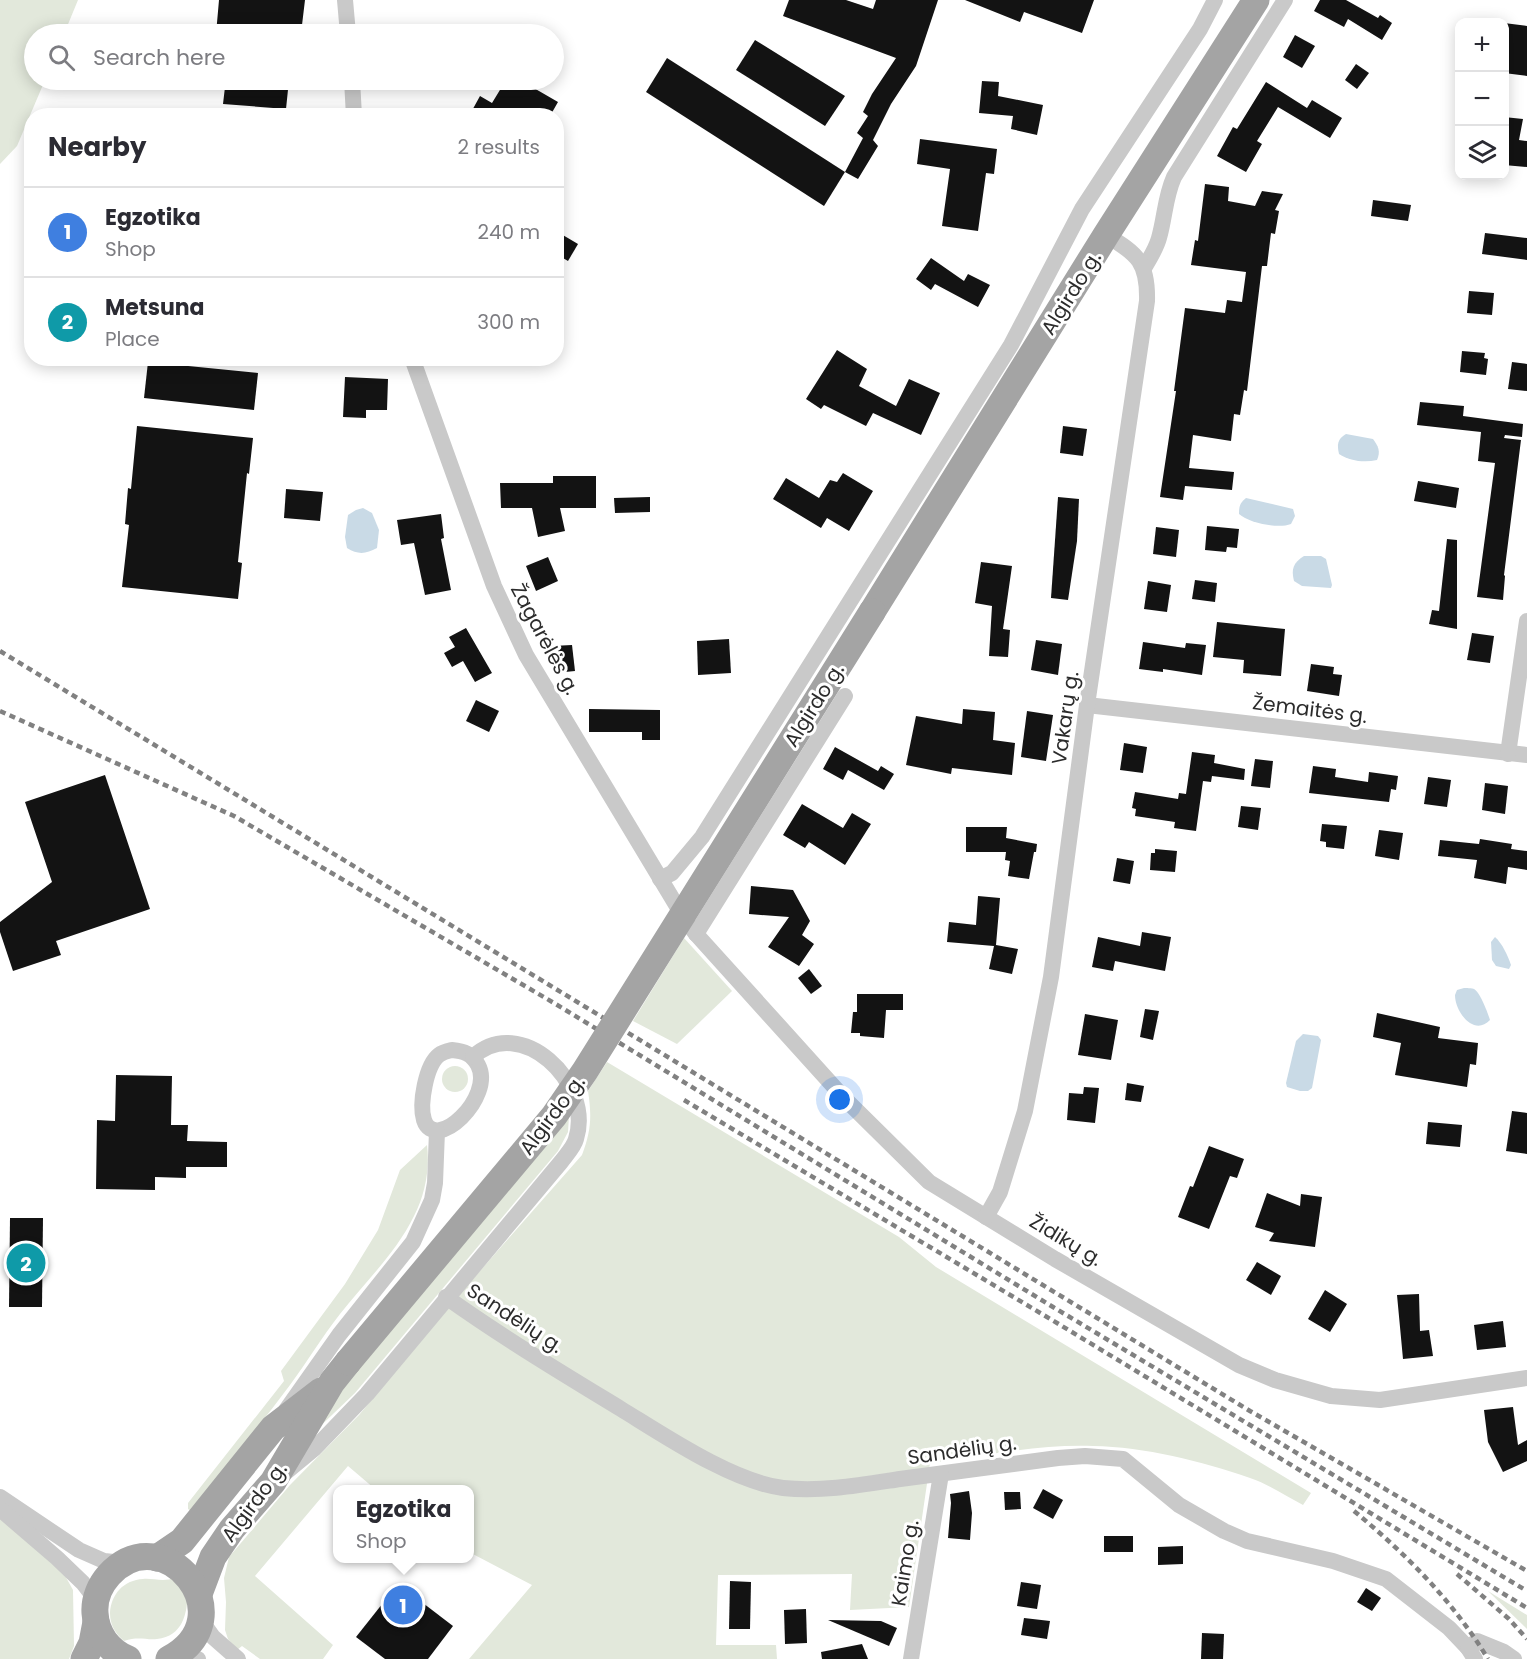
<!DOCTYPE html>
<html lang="en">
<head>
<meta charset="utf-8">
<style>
	:root { --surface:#fff; --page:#f7f7f7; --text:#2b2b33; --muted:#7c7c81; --line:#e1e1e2; --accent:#db2777 }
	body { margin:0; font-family:Poppins,sans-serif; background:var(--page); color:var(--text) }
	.controls { position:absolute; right:18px; top:18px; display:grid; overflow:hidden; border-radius:12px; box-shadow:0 3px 15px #0003 }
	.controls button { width:54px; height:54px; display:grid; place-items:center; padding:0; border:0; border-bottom:2px solid var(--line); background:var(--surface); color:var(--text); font:30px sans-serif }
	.you { position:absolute; left:840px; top:1100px; width:21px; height:21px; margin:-15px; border:4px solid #fff; border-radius:50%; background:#1a73e8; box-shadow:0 0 0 9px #1a73e833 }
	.badge { display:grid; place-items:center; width:39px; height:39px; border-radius:50%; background:var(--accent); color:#fff; font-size:20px; font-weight:700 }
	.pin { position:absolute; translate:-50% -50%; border:3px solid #fff; box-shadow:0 2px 6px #0006 }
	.popup { position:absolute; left:333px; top:1485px; width:141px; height:78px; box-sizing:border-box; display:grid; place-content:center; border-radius:12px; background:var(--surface); filter:drop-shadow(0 2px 4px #0005); font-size:20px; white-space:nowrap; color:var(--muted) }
	.popup b { font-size:22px; color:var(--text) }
	.popup::after { content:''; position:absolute; left:50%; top:100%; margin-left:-12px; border:12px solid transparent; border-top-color:var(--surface) }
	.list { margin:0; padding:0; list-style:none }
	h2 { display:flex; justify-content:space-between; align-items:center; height:78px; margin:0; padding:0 24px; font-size:26px }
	h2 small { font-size:20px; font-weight:400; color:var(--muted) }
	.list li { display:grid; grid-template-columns:39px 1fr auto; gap:18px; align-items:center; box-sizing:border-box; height:90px; padding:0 24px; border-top:2px solid var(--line) }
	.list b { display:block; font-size:22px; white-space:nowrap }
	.list p { margin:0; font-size:20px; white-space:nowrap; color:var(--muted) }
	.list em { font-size:20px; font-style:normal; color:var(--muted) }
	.icon { flex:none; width:33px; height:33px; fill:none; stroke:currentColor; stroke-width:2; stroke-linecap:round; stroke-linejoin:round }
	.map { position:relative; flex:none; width:1527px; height:1659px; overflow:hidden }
	.search { position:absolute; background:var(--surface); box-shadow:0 3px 15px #0003; left:24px; top:24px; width:540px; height:66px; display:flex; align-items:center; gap:15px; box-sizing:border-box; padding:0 21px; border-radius:33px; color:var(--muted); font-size:22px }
	.panel { position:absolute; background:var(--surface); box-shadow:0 3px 15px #0003; left:24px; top:108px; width:540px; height:258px; border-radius:24px }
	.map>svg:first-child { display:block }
</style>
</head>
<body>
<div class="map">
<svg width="1527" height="1659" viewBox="0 0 1527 1659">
	<rect width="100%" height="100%" fill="#fff"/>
	<g fill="#e2e8db">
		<polygon points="0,0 78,0 64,34 34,34 34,80 45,80 17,146 0,164"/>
		<polygon points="684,938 732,991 677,1044 633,1021"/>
		<path d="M607,1062l292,175 37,30 375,226 -8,12c-17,-9 -35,-21 -53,-27 -49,-17 -105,-31 -157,-32 -54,-2 -109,10 -163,17l-21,144 -59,3 2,-36 -134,1 -2,70h60l1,14h-308l63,-74 -63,-33v-62l-94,-1 -27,-23 -93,110 78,69 -10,14h-63l-18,-13 -5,4 -9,-11 -3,-9 1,-28 -2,-24 5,-21 61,-72 69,-70 113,-135 110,-125c9,-24 10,-38 6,-64z"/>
		<circle cx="455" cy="1079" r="13"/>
		<polygon points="569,1116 568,1132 558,1151 355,1393 310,1436 346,1384"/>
		<path d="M427,1145c3,24 -2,50 -13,71 -18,37 -49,66 -74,98 -18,23 -33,48 -50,71 -32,43 -67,84 -99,126l-3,-2v-6l96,-122 -3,-10 64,-87 33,-54 22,-60z"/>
		<polygon points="0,1518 63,1572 73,1590 74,1646 69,1659 0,1659"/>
		<path d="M175,1577l13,15c-1,22 -5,44 -31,47 -12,1 -19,-3 -33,2 -9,-8 -14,-16 -14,-28 1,-19 14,-33 33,-34 11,-1 22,4 32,-2z"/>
		<polygon points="1488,1591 1527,1615 1527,1629"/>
	</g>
	<g fill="#c9dae6">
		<path d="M1346,434l27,5c5,7 8,12 4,21 -13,3 -27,1 -38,-6 -2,-9 -2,-15 7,-20z"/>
		<path d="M1246,498l47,11 2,7 -4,8c-13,5 -42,-1 -52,-10 0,-8 1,-11 7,-16z"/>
		<path d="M363,508l9,5 7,17 -2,18c-11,6 -19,7 -30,0l-2,-11 3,-22 8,-5z"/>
		<path d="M1304,556h17l5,3 6,26 -1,3 -29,-2 -8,-5c-3,-12 -1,-18 10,-25z"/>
		<path d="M1495,937c7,6 13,19 16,28l-2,4 -13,-3 -4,-6 -1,-18z"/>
		<path d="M1464,988c1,0 9,0 10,1 6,3 14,24 16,31 -16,17 -35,-8 -35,-25l2,-5z"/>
		<polygon points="1303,1034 1318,1036 1321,1040 1312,1088 1308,1091 1300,1091 1287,1087 1286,1083 1296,1041"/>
	</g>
	<g fill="#131313">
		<polygon points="219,0 305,0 302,25 294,25 293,34 216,34"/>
		<polygon points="789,0 846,0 873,9 876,0 938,0 916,66 891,104 873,140 878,146 858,179 845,172 863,138 857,133 868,116 863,112 872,94 896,58 783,16"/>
		<polygon points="965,0 1094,0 1082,33 1024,12 1020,22"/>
		<polygon points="1320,0 1346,0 1378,18 1380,15 1392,23 1382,40 1348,19 1344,27 1314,11"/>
		<polygon points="1504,23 1527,26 1527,76 1504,73"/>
		<polygon points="1295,35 1315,46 1302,68 1283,57"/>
		<polygon points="755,40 845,96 825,126 736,70"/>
		<polygon points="667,58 845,172 824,206 646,92"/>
		<polygon points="1356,64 1369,73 1357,89 1345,80"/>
		<polygon points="239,80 289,80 286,109 223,104 225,87 238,88"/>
		<polygon points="506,80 520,80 558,102 550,116 469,116 480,96 492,103"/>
		<polygon points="982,81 999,82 998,96 1043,105 1037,135 1011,129 1013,116 979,113"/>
		<polygon points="1266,82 1307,108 1312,100 1342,118 1330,138 1278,107 1257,141 1262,144 1246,172 1217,156 1233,127 1237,129"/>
		<polygon points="1504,117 1523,119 1519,140 1527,141 1527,167 1504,165"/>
		<polygon points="920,139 997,149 994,174 986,173 978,231 942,226 950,169 917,164"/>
		<polygon points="1205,184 1229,187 1228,201 1255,206 1262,191 1283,194 1275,210 1279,211 1275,234 1271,233 1267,266 1262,266 1247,391 1244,390 1240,415 1234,414 1231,441 1193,435 1189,468 1234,472 1232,490 1185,486 1183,500 1160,497 1176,391 1174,391 1185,308 1225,313 1227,300 1242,302 1246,272 1191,265 1195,240 1198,241"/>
		<polygon points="1373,200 1411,205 1408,221 1371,216"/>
		<polygon points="556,231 578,244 568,261 556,254"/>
		<polygon points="1485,233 1527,238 1527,260 1482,254"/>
		<polygon points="931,258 964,281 968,274 990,285 978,307 935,284 931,290 916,279"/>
		<polygon points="1469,291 1494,293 1492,315 1467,313"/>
		<polygon points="837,350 867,369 859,386 896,406 909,379 940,393 921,435 873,413 866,426 824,405 821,409 806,399"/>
		<polygon points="1462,351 1485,353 1484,358 1488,359 1486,375 1460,372"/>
		<polygon points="148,362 258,373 254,410 144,398"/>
		<polygon points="1512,362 1527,364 1527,391 1508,389"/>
		<polygon points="345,377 388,379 387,410 366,410 366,418 343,417"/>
		<polygon points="1420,402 1464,406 1463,416 1523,424 1522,437 1505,435 1504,438 1521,440 1504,575 1505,576 1503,600 1477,597 1495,463 1478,461 1481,432 1417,425"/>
		<polygon points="137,426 253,438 249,474 247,473 238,562 242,563 238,599 122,587 129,525 125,524 128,488 131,489"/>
		<polygon points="1063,426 1087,429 1083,456 1060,453"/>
		<polygon points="843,473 873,491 849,531 827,518 821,528 773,499 786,478 819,498 830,480 837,482"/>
		<polygon points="553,476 596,476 596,508 560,508 565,531 538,537 532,508 501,508 500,483 553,483"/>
		<polygon points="1418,481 1459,488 1456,508 1414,501"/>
		<polygon points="286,489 323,492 320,521 284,518"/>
		<polygon points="650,497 650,512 615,513 614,498"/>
		<polygon points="1058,497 1079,499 1077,541 1068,600 1051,598"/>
		<polygon points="441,514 444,538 441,539 451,590 425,595 414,543 401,545 397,520"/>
		<polygon points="1207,526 1239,529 1237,548 1227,547 1226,552 1205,550"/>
		<polygon points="1156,527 1179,530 1176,557 1153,554"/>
		<polygon points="1447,539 1457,540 1457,629 1429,624 1432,610 1439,611"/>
		<polygon points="548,557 558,581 536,591 526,566"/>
		<polygon points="981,562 1012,566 1003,629 1010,630 1008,657 989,656 992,606 975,603"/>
		<polygon points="1195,580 1217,583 1215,602 1192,599"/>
		<polygon points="1148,581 1171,585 1167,612 1144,609"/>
		<polygon points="1217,622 1285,629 1281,676 1243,673 1244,660 1213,657"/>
		<polygon points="466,628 492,673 475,682 463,661 452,667 444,653 455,647 449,637"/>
		<polygon points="1472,633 1494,636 1490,663 1467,660"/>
		<polygon points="729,639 731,673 698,675 697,641"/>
		<polygon points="1036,640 1062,644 1058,675 1031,670"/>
		<polygon points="1143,642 1185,648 1186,643 1206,645 1202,675 1163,669 1163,672 1139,669"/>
		<polygon points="572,645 575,671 555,673 552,646"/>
		<polygon points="1311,664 1334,667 1333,674 1342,675 1339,696 1307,691"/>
		<polygon points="476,700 499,711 489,732 466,721"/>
		<polygon points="589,709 660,710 660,740 642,740 642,732 589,732"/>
		<polygon points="963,709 995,712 993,740 1015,743 1012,775 952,768 951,774 906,765 916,716 962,724"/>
		<polygon points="1027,711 1053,715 1046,761 1021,757"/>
		<polygon points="1124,743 1147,747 1143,773 1120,770"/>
		<polygon points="835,747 878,771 881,766 894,774 884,790 848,770 843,780 823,769"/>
		<polygon points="1192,752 1215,755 1214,763 1245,769 1244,780 1212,776 1211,782 1203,781 1196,831 1174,828 1175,822 1135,816 1136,809 1132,808 1135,792 1178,799 1179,793 1186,794"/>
		<polygon points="1255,759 1273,761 1270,788 1251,786"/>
		<polygon points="1313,766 1336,769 1335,777 1368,782 1369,772 1398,776 1396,790 1391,789 1389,802 1309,793"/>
		<polygon points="105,775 150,909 56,941 61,955 13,971 0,932 0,922 52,882 25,802"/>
		<polygon points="1428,777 1451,780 1447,807 1424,804"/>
		<polygon points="1485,783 1508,786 1505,814 1482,810"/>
		<polygon points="802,804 843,828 852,813 871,824 845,865 809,842 805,848 783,835"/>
		<polygon points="1241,806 1261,808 1258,830 1238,827"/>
		<polygon points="1322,824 1347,826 1344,849 1326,847 1326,842 1320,841"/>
		<polygon points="966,827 1007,827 1006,838 1037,844 1036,852 1034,852 1029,879 1008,876 1010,861 1005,860 1006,852 966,852"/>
		<polygon points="1379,830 1403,833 1399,860 1375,856"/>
		<polygon points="1480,839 1512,844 1511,849 1527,851 1527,870 1508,867 1506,884 1474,878 1477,860 1438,856 1440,840 1479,844"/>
		<polygon points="1155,849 1177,851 1175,872 1150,870 1151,853 1155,853"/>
		<polygon points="1117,858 1134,861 1130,884 1113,881"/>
		<polygon points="751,886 793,890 810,921 802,935 814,944 799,966 768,947 789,917 749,914"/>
		<polygon points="978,896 1000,898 996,945 1018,949 1012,974 989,969 994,946 947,942 949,922 976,925"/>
		<polygon points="1142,932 1171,937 1165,971 1115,961 1113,971 1092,967 1098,937 1140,946"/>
		<polygon points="809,969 822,986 811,994 798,978"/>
		<polygon points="857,994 903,994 903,1010 886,1010 884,1038 860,1036 860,1033 851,1033 853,1012 857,1012"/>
		<polygon points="1145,1009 1159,1011 1153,1040 1140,1037"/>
		<polygon points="1377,1013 1440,1027 1438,1038 1478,1043 1476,1065 1470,1064 1467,1087 1395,1075 1401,1043 1373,1037"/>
		<polygon points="1085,1014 1118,1020 1111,1060 1078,1055"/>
		<polygon points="116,1075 172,1076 171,1125 188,1125 187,1141 227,1142 227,1167 186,1167 186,1178 155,1177 155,1190 96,1189 97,1120 115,1121"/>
		<polygon points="1127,1083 1144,1086 1141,1102 1125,1100"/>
		<polygon points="1084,1087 1099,1088 1095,1123 1067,1120 1069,1093 1083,1094"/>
		<polygon points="1512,1111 1527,1113 1527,1154 1506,1151"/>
		<polygon points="1428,1122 1462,1125 1460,1147 1426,1144"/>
		<polygon points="1209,1146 1244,1159 1237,1178 1230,1176 1209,1229 1178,1217 1190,1186 1193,1187"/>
		<polygon points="1267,1193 1300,1206 1301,1194 1322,1197 1315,1247 1269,1241 1274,1233 1255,1227"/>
		<polygon points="10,1218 43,1218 42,1307 9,1307"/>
		<polygon points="1257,1262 1281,1276 1271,1295 1246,1280"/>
		<polygon points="1325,1290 1347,1304 1330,1332 1308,1319"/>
		<polygon points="1419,1294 1420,1331 1429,1330 1433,1356 1403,1359 1397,1295"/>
		<polygon points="1503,1321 1506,1347 1477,1350 1474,1325"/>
		<polygon points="1513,1407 1518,1445 1527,1440 1527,1461 1503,1472 1488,1442 1484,1410"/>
		<polygon points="1043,1489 1063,1500 1053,1519 1033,1508"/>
		<polygon points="969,1491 972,1513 970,1540 948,1538 951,1503 950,1494"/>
		<polygon points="1004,1492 1020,1492 1021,1509 1005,1510"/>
		<rect x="1104" y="1536" width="29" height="16"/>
		<polygon points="1183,1546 1183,1564 1158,1565 1158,1547"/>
		<polygon points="730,1581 751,1582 750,1629 729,1629"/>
		<polygon points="1021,1582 1041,1585 1037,1609 1017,1606"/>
		<polygon points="398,1584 453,1626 428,1659 385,1659 356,1637"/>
		<polygon points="1366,1588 1381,1598 1372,1611 1357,1602"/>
		<polygon points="806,1609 807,1643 785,1644 784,1610"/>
		<polygon points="1024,1618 1050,1621 1047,1639 1021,1635"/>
		<polygon points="828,1620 881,1621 897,1628 889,1646"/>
		<polygon points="1202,1633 1224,1634 1223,1659 1201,1659"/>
		<polygon points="862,1644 868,1659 822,1659 821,1652"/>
	</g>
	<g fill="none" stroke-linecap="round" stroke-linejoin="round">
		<g stroke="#c9c9c9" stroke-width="16">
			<polyline points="345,0 348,34"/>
			<polyline points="352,80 354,116"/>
			<path d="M1144,268c6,-10 12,-19 15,-30 6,-21 6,-41 15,-61l111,-177"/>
			<polyline points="412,358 494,586 526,655 684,918 696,934 845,1099 929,1182 1055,1259 1239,1365 1275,1380 1331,1396 1380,1400 1527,1378"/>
			<polyline points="1087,705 1527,755"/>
			<polyline points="1508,754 1527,621"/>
			<polyline points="660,879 672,873 702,837 1011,345 1082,209 1200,29 1215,0"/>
			<polyline points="696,934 845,696"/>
			<path d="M452,1050c12,1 20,4 26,15 17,32 -43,89 -54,55 -5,-16 2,-55 15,-65 4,-3 9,-4 13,-5z"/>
			<path d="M986,1217l14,-25 25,-81 26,-134 36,-272 60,-404c1,-38 -9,-47 -41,-66"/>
			<path d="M446,1297c56,40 116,76 175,112 44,27 112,73 162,79 40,4 78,-3 117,-9 53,-7 105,-14 158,-21l27,-2 38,3 56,46 45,26 23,10 86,20 53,18 63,49 19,20 7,11"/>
			<polyline points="286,1410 339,1335 413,1242 432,1200 435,1183 437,1131"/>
			<path d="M286,1472l29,-24 52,-54 194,-232c5,-7 13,-15 15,-23 18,-57 -56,-126 -103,-82"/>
			<polyline points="0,1497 79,1550 104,1561 123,1563"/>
			<polyline points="0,1509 57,1558 83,1583 96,1600"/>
			<polyline points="201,1620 213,1637 238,1659"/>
			<polyline points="1468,1648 1477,1641 1504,1652 1514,1659"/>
			<polyline points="180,1653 198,1659"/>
			<polyline points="911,1659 941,1474"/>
		</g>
		<g stroke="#a4a4a4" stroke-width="27">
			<polyline points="872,612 1106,235 1256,0"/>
			<polyline points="157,1558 182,1541 273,1428 321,1391"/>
			<polyline points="199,1594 213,1557 232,1529 273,1482 332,1382 348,1362"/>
			<polyline points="84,1659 92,1643 96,1622"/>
			<path d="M128,1659c-19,-8 -32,-25 -33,-46 -1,-14 5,-28 14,-38 55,-60 139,42 60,84"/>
		</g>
		<g stroke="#818181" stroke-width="4.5" stroke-dasharray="6 4.5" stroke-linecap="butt">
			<polyline points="0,651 1250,1411 1527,1571"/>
			<polyline points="0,711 234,816 554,1003 1053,1307 1527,1591"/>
			<polyline points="684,1100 1057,1323 1527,1608"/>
			<path d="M1354,1511c52,43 99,90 134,148"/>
			<polyline points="1457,1574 1509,1619 1527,1639"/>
		</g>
		<polyline stroke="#a4a4a4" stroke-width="27" points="348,1362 554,1116 585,1071 872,612"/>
	</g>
	<g text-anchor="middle" stroke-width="6" stroke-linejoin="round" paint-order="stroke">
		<g font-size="20" fill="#2c2c2c" stroke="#fff">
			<text transform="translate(1071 293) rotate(-58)" y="7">Algirdo g.</text>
			<text transform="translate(545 639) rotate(62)" y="7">Žagarėlės g.</text>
			<text transform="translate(814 705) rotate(-58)" y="7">Algirdo g.</text>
			<text transform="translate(1310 709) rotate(7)" y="7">Žemaitės g.</text>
			<text transform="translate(1065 718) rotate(-82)" y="7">Vakarų g.</text>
			<text transform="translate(552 1115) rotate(-53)" y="7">Algirdo g.</text>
			<text transform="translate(1066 1240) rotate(31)" y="7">Židikų g.</text>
			<text transform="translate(515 1318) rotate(33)" y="7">Sandėlių g.</text>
			<text transform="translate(962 1450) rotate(-8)" y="7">Sandėlių g.</text>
			<text transform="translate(254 1502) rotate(-53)" y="7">Algirdo g.</text>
			<text transform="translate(905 1563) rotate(-81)" y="7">Kaimo g.</text>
		</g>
	</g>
</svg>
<div class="controls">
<button>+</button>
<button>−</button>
<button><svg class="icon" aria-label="layers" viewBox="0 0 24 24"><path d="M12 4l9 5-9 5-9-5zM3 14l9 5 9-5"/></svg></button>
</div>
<div class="you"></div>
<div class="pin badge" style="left:403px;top:1605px;background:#3f7fe0">1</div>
<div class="popup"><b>Egzotika</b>Shop</div>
<div class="pin badge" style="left:26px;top:1263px;background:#0f9aa8">2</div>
<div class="search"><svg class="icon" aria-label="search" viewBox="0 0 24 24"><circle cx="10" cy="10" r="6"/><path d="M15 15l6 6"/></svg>Search here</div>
<section class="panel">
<h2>Nearby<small>2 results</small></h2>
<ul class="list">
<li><span class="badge" style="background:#3f7fe0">1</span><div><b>Egzotika</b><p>Shop</p></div><em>240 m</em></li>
<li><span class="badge" style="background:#0f9aa8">2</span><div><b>Metsuna</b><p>Place</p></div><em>300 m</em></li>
</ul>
</section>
</div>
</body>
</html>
